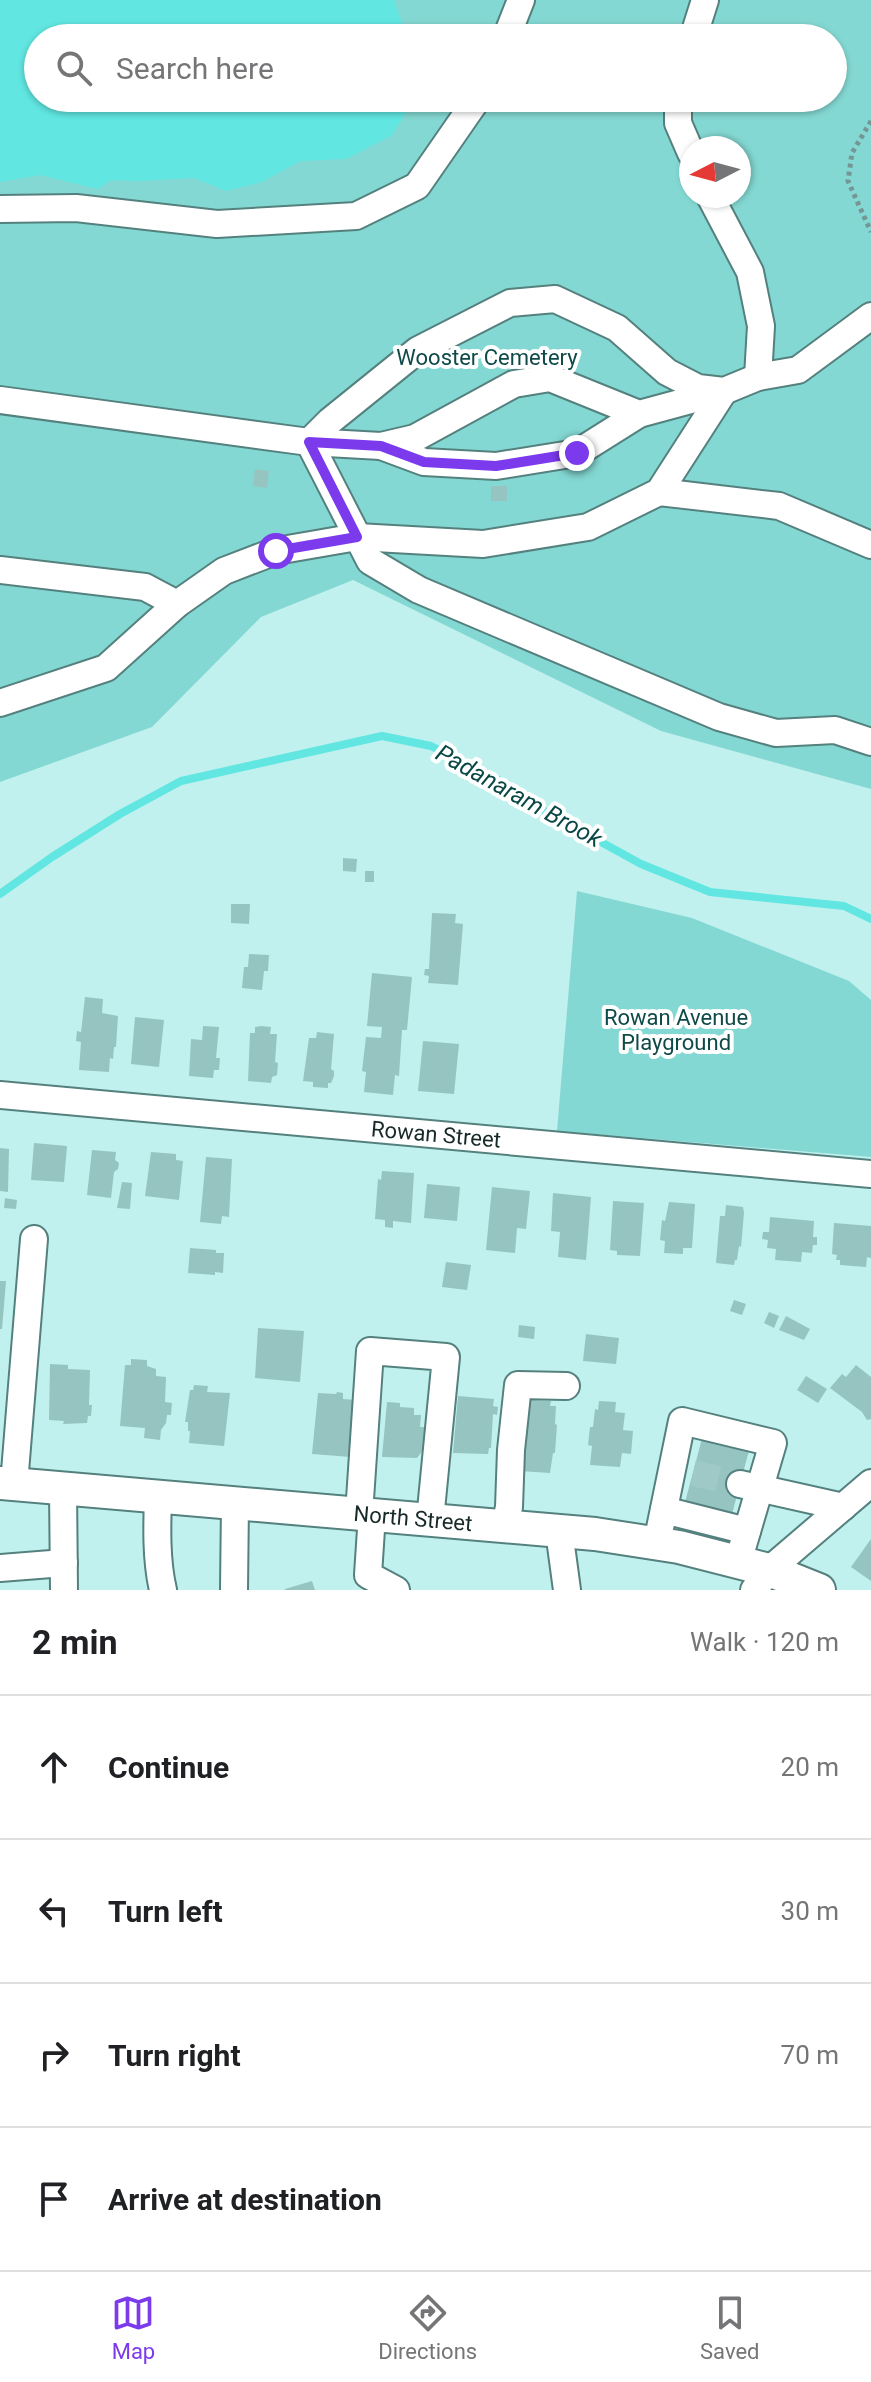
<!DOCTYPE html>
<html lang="en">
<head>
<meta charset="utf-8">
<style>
	:root { --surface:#fff; --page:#f2f2f2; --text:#202124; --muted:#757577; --line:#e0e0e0; --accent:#7c3aed }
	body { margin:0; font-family:Roboto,sans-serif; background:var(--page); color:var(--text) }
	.compass { position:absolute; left:679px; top:136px; width:72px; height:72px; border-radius:50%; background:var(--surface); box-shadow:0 2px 6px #0004; rotate:264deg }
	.stop { position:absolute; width:24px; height:24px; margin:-18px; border:6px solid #7c3aed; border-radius:50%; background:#fff }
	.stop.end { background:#7c3aed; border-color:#fff; box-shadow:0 2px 8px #0008 }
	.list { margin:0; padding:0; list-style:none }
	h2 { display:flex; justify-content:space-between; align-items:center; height:104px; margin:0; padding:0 32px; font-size:34px }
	h2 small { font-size:26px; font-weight:400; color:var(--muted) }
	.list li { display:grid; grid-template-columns:52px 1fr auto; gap:24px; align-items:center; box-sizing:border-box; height:144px; padding:0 32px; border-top:2px solid var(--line) }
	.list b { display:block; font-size:30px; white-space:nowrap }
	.list em { font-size:26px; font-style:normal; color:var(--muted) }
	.icon { flex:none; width:44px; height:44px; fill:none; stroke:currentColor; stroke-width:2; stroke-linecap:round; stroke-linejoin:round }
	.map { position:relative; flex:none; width:871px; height:1590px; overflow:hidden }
	.search { position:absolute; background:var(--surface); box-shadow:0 2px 6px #0004; left:24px; right:24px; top:24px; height:88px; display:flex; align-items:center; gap:20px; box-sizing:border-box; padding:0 28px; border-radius:44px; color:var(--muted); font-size:30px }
	.sheet { height:680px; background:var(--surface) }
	nav { display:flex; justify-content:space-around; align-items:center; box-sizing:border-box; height:112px; border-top:2px solid var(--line); background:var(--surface); font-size:22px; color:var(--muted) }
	nav a { display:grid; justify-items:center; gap:4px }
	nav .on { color:var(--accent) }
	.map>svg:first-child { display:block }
</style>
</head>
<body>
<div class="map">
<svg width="871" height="1590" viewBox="0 0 871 1590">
	<rect width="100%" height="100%" fill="#c1f1ee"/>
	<g fill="#84d8d3" fill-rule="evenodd">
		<path d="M0,0h871v789l-210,-58 -308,-151 -92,37 -109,110 -152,55zM38,38h795v60h-795zM691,148h48v48h-48z"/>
		<polygon points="577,891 692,918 849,981 871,1000 871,1157 557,1131"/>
	</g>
	<polygon fill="#61e6e1" points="0,0 394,0 407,38 38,38 38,98 415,99 391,136 346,159 300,161 262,182 226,191 194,178 138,181 111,180 98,189 40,175 0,182"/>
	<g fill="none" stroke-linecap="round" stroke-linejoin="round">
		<polyline stroke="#61e6e1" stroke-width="8" points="0,894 52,857 120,814 181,781 382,736 431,746 497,779 541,809 641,864 710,892 844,906 871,919"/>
	</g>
	<g fill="#96c4c1">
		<polygon points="255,469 269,471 267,488 253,486"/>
		<rect x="491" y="486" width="16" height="15"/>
		<polygon points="343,858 357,859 356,872 343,871"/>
		<rect x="365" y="871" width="9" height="11"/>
		<polygon points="231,904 250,904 249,924 231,923"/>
		<polygon points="432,913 456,914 455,923 463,924 458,985 428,983 429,976 424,975 425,969 429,969"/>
		<polygon points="249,954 269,955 268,971 264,971 262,990 242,988 244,967 248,967"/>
		<polygon points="372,973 412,977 407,1030 402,1030 399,1076 395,1075 393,1095 364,1092 366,1072 362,1071 366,1037 381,1038 382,1027 367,1026"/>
		<polygon points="85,997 103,999 102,1013 118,1016 116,1047 114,1047 113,1059 110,1058 109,1072 79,1070 81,1042 76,1041 77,1031 81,1032"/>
		<polygon points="135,1017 164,1020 159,1067 131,1064"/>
		<polygon points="203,1026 219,1027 216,1058 220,1058 219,1070 214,1070 213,1078 189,1076 191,1039 202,1040"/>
		<polygon points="261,1026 271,1027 270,1034 277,1034 275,1062 278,1063 277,1075 272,1077 271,1083 248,1081 250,1033 255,1033 255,1027"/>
		<polygon points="317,1032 334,1034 331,1069 334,1071 334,1076 331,1083 328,1083 328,1088 313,1087 313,1082 303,1081 309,1038 316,1038"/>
		<polygon points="423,1041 459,1044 454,1094 418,1091"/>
		<polygon points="34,1143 67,1146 64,1182 31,1180"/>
		<polygon points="0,1148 9,1149 8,1192 0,1191"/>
		<polygon points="92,1150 116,1152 115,1160 119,1163 118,1169 114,1172 111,1198 87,1195"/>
		<polygon points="151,1152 176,1154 176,1160 183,1161 179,1200 145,1196"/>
		<polygon points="206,1157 232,1159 229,1217 222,1216 221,1224 200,1222"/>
		<polygon points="382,1171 414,1173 411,1223 393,1221 393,1228 385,1227 385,1220 375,1219 378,1179 381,1180"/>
		<polygon points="122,1182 132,1183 130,1209 117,1208"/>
		<polygon points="427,1184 460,1187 457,1221 424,1218"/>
		<polygon points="492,1187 530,1191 526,1229 517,1228 515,1253 486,1250"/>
		<polygon points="553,1193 591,1197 586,1260 558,1257 560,1232 551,1231"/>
		<polygon points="5,1198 17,1200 16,1209 4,1208"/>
		<polygon points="613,1201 644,1203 640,1256 617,1255 617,1251 610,1250"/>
		<polygon points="669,1202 695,1204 692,1248 683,1248 683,1254 664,1253 665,1241 660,1240 662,1220 665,1221"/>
		<polygon points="726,1205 743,1207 744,1213 741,1247 739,1246 737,1260 735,1260 734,1265 716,1263 720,1216 725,1216"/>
		<polygon points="770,1217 814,1221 813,1237 817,1237 817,1245 813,1245 812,1253 802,1252 801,1262 775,1260 776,1249 767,1248 768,1240 762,1239 763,1232 769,1232"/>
		<polygon points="834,1223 871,1226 871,1258 867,1257 866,1267 840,1265 840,1260 836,1260 837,1255 832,1254"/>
		<polygon points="190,1248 216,1250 216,1253 224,1253 223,1273 215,1272 215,1275 188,1273"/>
		<polygon points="446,1262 471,1265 467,1290 442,1287"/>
		<polygon points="0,1281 6,1281 2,1329 0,1329"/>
		<polygon points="734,1300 746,1304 742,1315 730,1311"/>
		<polygon points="769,1312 779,1316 774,1328 764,1323"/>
		<polygon points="786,1316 810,1329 804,1340 779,1330"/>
		<polygon points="519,1325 535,1327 534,1339 518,1337"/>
		<polygon points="258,1328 304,1331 300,1382 255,1378"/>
		<polygon points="586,1334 619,1338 616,1364 583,1361"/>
		<polygon points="131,1359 147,1360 147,1366 156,1369 156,1376 166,1377 165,1402 172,1403 171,1415 167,1415 166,1423 161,1430 160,1440 144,1438 145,1428 120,1426 125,1365 131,1365"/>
		<polygon points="50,1364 68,1365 68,1369 90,1370 89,1405 92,1405 91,1416 88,1416 87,1423 63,1424 64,1421 49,1420"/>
		<polygon points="856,1365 871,1377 871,1419 867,1420 862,1412 830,1388 842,1374 846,1377"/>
		<polygon points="806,1376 827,1389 818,1403 797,1390"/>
		<polygon points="194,1385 208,1386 207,1392 230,1393 224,1446 189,1443 190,1431 188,1431 188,1422 185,1422 190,1390 193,1390"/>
		<polygon points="337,1392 343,1393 343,1399 356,1400 351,1457 312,1454 318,1393 336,1394"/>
		<polygon points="458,1396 494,1399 493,1406 498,1407 497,1415 493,1414 491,1448 489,1448 488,1454 453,1453"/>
		<polygon points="528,1400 551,1401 550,1406 556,1406 555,1424 557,1425 555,1453 553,1453 550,1473 519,1471"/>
		<polygon points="599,1401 616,1402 615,1412 625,1413 623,1430 633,1431 631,1454 622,1453 620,1467 590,1465 592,1446 588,1445 590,1427 593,1427 595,1409 598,1410"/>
		<polygon points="387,1402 400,1403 400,1407 414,1408 414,1415 421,1415 420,1427 425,1427 423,1450 417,1458 382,1457"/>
		<polygon points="704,1431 751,1443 731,1518 684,1506"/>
		<polygon points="871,1539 871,1581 851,1567"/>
		<polygon points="312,1581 315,1590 285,1590 285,1589"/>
	</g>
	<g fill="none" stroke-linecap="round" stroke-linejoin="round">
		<polyline stroke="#9fc9c6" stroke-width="26" stroke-dasharray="26 13" stroke-linecap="butt" points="693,1473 740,1484"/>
		<defs>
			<g id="minor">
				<polyline points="506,38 521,0"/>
				<polyline points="693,38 705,0"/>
				<polyline points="678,98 678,123 691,153"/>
				<polyline points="710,196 750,272 761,326 758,377"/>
				<polyline points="0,209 76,208 217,224 356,216 417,186 478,98"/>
				<polyline points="724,391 698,388 667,372 617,328 555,299 510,303 418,350 330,421 309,442 381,446 415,438 514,384 550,378 639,414 724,391 758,377 798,370 871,316"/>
				<polyline points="0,400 309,442 370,561 419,590 719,717 776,733 835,730 871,742"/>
				<polyline points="381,446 424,462 496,466 577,453 639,414"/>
				<polyline points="659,492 779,506 871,545"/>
				<polyline points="0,570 145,587 177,604"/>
				<polyline points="0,703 106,668 177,604 224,571 276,551 357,537 483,544 588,527 659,492 724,391"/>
				<polyline points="0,1095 871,1174"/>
				<polyline points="14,1484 34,1239"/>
				<polyline points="740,1484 843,1507"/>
				<polyline points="63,1488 64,1590"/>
				<path d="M158,1496c-1,31 -2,64 5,94"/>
				<polyline points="664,1510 747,1531"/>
				<polyline points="359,1514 370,1351 446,1357 430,1520"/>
				<polyline points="372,1514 368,1575 396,1590"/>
				<polyline points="505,1526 509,1507 511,1450 518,1385 566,1386"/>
				<polyline points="559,1531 567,1590"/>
				<polyline points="657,1543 682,1421 773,1443 738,1562"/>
				<polyline points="0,1568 64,1563"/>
				<polyline points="234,1590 235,1503"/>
				<polyline points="754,1590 769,1570 871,1483"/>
			</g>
			<polyline id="major" points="0,1483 595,1534 679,1547 769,1570 819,1590"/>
		</defs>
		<use href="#minor" stroke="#54807e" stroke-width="30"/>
		<use href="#major" stroke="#54807e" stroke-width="36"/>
		<polyline stroke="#749694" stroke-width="5" stroke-dasharray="4 4" stroke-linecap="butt" points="871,121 852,153 848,181 871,232"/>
		<use href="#minor" stroke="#fff" stroke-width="26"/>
		<use href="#major" stroke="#fff" stroke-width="32"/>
	</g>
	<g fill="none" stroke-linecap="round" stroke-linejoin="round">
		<polyline stroke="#7c3aed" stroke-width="10" points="276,551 357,537 309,442 381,446 424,462 496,466 577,453"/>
	</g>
	<g text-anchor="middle" stroke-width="8" stroke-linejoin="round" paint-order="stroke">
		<g font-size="22" fill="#0e4a48" stroke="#fff">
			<text x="487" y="365">Wooster Cemetery</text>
			<text x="676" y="1025">Rowan Avenue<tspan x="676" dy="25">Playground</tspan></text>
		</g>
		<g font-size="22" fill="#172928" stroke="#fff">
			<text transform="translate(436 1134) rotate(5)" y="8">Rowan Street</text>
			<text transform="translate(413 1518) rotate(5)" y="8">North Street</text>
		</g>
		<g font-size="24" font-style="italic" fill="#0a4846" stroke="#fff">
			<text transform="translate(519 796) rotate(29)" y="8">Padanaram Brook</text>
		</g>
	</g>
</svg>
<svg class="compass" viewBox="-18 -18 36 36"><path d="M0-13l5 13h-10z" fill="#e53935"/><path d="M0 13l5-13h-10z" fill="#757577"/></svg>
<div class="stop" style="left:276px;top:551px"></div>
<div class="stop end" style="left:577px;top:453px"></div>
<div class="search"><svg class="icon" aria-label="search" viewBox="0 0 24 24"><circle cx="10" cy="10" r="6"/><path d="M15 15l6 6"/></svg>Search here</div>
</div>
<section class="sheet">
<h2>2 min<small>Walk · 120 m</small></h2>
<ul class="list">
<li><svg class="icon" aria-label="ahead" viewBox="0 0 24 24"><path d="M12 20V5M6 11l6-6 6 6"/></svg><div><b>Continue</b></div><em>20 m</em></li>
<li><svg class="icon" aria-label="left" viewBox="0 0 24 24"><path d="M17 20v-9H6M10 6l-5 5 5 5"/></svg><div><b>Turn left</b></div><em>30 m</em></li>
<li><svg class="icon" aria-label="right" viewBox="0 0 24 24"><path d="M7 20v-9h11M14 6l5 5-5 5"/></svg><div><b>Turn right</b></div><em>70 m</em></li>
<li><svg class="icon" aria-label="arrive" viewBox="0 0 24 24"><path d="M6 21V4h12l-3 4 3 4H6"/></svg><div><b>Arrive at destination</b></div></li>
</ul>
</section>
<nav>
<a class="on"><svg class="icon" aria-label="map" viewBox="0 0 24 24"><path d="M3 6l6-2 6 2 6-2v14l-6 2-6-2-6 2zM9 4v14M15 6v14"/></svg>Map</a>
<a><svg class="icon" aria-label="directions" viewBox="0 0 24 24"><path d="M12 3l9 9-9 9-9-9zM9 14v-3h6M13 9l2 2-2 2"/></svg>Directions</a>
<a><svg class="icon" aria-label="saved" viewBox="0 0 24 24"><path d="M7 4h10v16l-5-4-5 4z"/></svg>Saved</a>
</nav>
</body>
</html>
